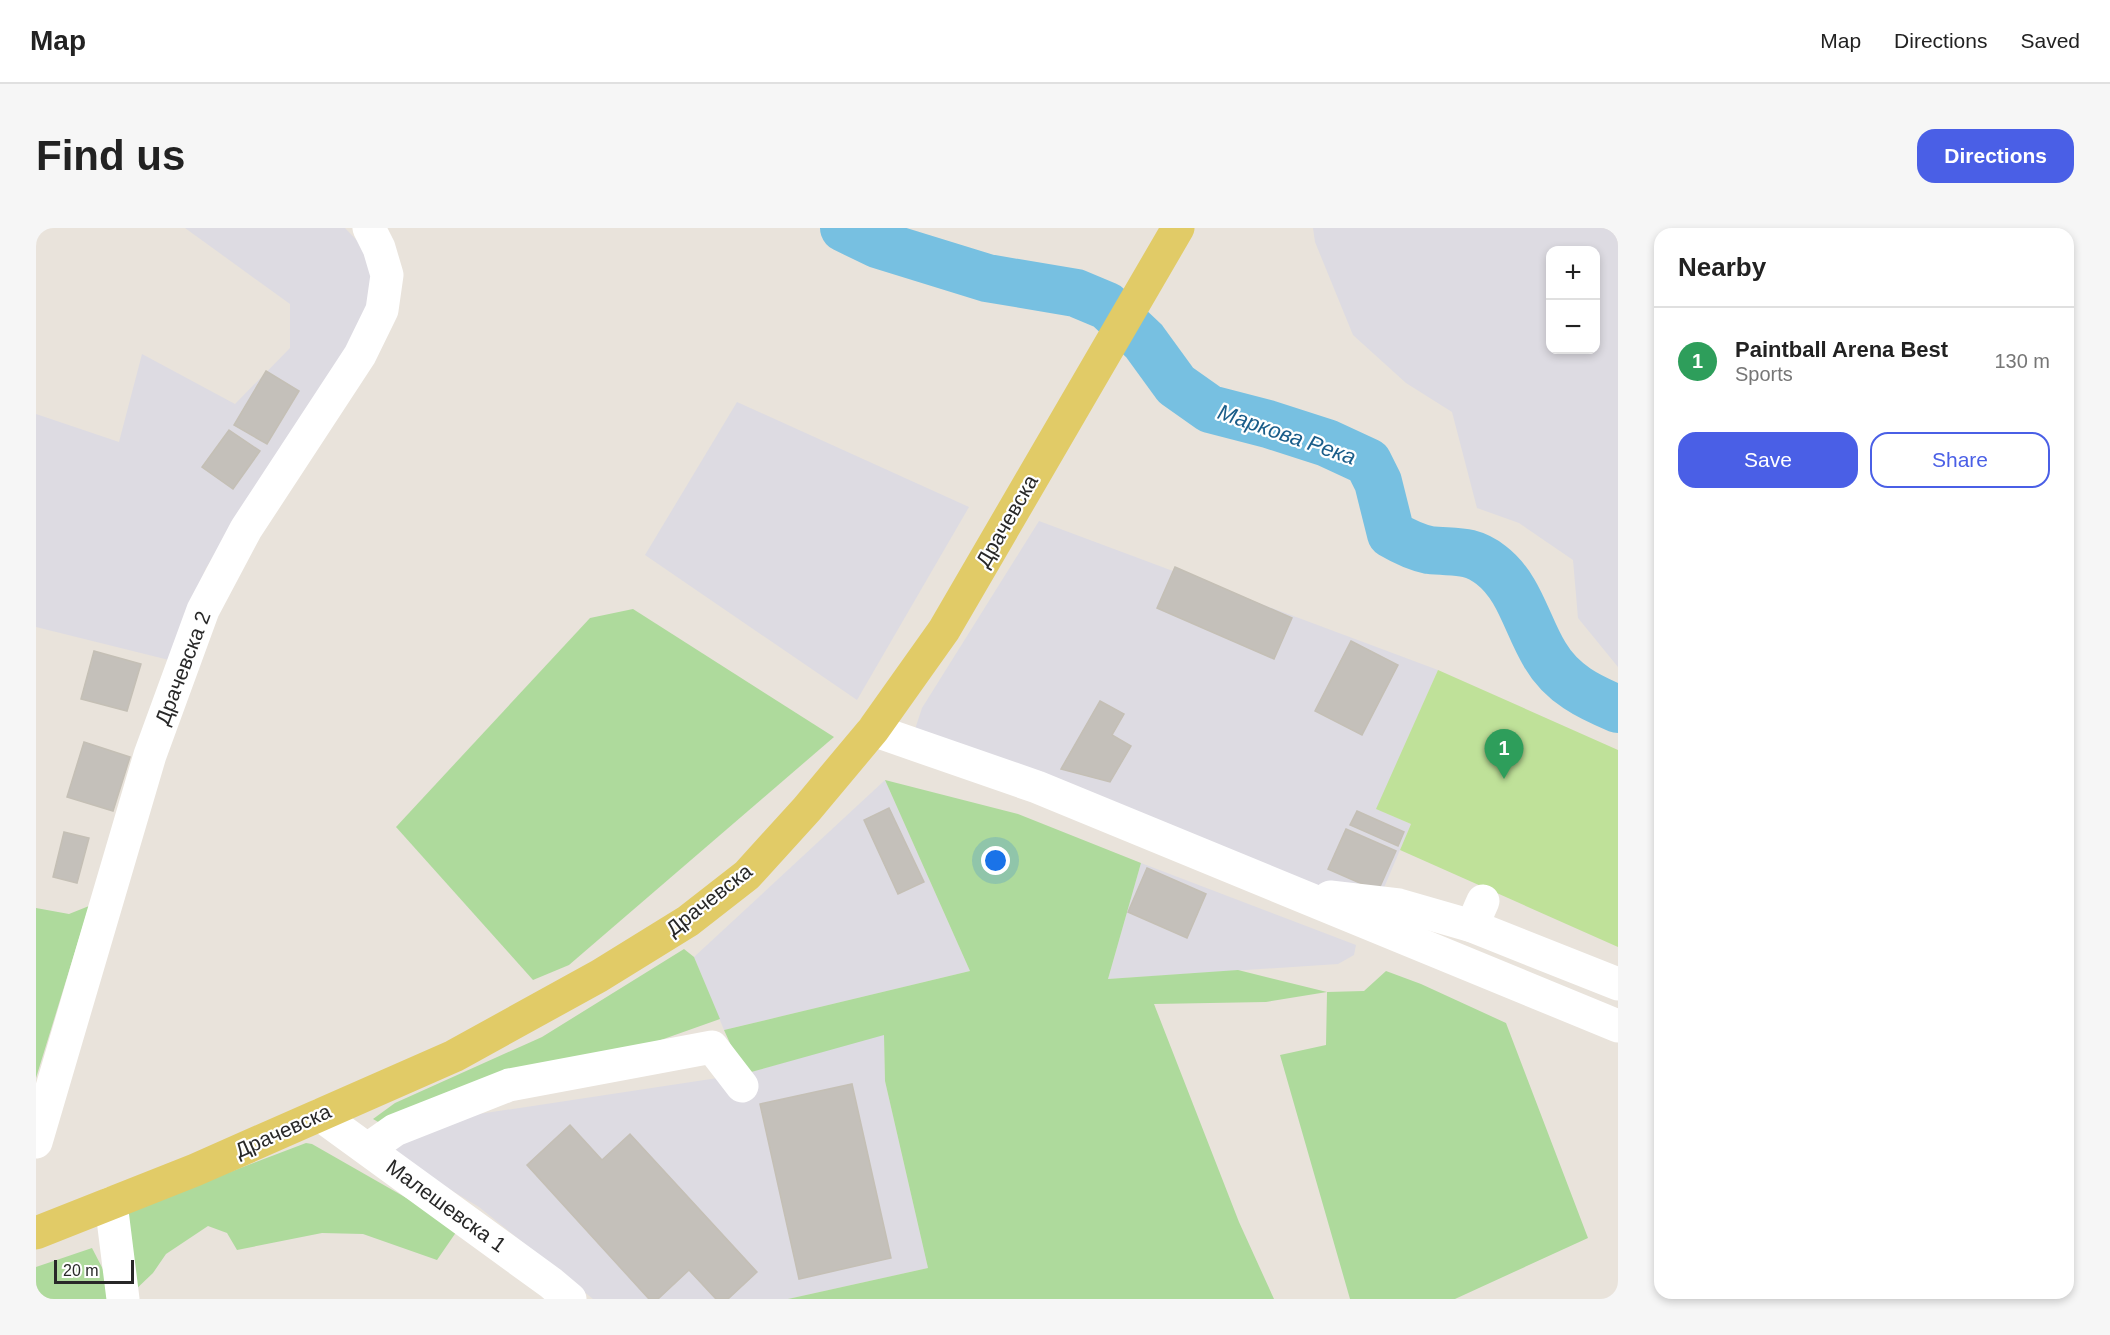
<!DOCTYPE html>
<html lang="en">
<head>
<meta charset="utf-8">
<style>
	:root { --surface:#fff; --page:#f6f6f6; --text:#222; --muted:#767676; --line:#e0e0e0; --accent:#4a5fe6 }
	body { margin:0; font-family:Arial,sans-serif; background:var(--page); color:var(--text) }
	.controls { position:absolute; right:18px; top:18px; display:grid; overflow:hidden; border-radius:12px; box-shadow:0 3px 9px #0003 }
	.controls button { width:54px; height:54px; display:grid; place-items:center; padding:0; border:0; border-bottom:2px solid var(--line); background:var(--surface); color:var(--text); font:30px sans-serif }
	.scale { position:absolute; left:18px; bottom:15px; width:80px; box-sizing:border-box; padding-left:6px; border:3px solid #282828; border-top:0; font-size:16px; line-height:21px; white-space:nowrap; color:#282828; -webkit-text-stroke:4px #fff; paint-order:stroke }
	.you { position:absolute; left:960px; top:633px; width:21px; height:21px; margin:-15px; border:4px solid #fff; border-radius:50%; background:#1a73e8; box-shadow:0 0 0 9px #1a73e833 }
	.badge { display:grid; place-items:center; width:39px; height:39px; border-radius:50%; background:var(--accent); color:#fff; font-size:20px; font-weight:700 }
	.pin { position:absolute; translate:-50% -50px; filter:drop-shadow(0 2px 3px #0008) }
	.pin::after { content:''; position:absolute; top:32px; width:21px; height:18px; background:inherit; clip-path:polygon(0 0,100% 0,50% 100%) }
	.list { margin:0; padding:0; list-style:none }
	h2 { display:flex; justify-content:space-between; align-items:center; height:78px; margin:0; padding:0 24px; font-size:26px }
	h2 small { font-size:20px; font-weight:400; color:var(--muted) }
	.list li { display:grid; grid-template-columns:39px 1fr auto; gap:18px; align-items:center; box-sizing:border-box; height:108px; padding:0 24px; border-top:2px solid var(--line) }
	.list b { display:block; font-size:22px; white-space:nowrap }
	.list p { margin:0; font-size:20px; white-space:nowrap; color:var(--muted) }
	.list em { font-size:20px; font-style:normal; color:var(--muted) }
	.actions { display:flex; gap:12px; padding:18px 24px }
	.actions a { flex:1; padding:14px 0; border:2px solid var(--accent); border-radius:18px; text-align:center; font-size:21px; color:var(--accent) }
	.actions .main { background:var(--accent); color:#fff }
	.map { position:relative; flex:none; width:1582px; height:1071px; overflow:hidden; border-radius:18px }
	header { display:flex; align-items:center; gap:36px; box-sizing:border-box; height:84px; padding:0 30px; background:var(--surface); border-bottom:2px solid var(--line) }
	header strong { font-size:28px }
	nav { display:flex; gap:33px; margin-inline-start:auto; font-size:21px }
	.intro { display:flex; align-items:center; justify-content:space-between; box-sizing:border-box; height:144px; padding:0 36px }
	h1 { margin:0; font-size:42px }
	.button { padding:15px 27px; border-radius:18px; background:var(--accent); color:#fff; font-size:21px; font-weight:700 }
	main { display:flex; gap:36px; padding:0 36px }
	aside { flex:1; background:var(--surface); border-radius:18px; box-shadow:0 3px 9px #0003 }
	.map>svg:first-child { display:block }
</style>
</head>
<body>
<header>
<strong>Map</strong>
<nav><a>Map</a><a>Directions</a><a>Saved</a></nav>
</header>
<div class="intro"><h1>Find us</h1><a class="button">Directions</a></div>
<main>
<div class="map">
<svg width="1582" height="1071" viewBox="0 0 1582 1071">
	<rect width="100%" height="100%" fill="#e9e3db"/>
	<g fill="#dddbe2" fill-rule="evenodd">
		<polygon points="149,0 309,0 333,25 341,59 301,143 170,340 133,432 0,399 0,186 83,214 106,126 199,176 254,120 254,76"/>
		<path d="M1277,0h305v439l-40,-49 -5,-58 -54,-37 -42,-15 -25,-96 -46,-29 -53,-48 -38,-93zM1514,22h46v100h-46z"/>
		<polygon points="701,174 933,279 821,472 609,327"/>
		<polygon points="1003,293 1402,442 1341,581 1375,596 1336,688 876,510 886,480"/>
		<polygon points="849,552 934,743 688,802 658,729"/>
		<polygon points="1105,635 1320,717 1318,727 1302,736 1072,751"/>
		<polygon points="848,806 849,853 892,1040 752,1071 557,1071 443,979 365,932 357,915 397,893 708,846"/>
	</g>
	<g fill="#aeda9c">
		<polygon points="597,381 798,509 533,737 497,752 360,599 554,390"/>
		<polygon points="849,552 982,586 1105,635 1072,751 1202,742 1291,764 1328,763 1350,743 1385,756 1470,795 1552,1010 1419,1071 1314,1071 1244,827 1290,817 1291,764 1230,774 1118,776 1203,994 1238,1071 752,1071 892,1040 849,853 848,807 708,846 688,802 934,743"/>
		<polygon points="53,678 0,850 0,680 33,686"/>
		<polygon points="648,721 658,729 684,791 560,835 351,899 337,891 359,875 506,809"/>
		<polygon points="270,915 276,916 423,1000 401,1032 327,1006 286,1005 201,1022 191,1005 172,998 130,1026 117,1045 96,1065 92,983"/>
		<polygon points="56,1020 73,1053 74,1071 0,1071 0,1039"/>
	</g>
	<polygon fill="#bfe199" points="1402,442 1582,522 1582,719 1364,622 1375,596 1340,581"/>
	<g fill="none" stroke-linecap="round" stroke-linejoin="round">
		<path stroke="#77c0e1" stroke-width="48" d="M808,0l33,16 110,34 89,15 31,13 37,35 32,44 34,24 58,15 59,19 41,19 10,20 13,52c12,7 24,13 38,16 25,3 40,-2 62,15 29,22 36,61 54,90 17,29 44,42 73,54"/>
	</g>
	<g fill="#c4c0ba" stroke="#c4bfb5" stroke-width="1.5">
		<polygon points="230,143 263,163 231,216 198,197"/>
		<polygon points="193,202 224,223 197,261 166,239"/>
		<polygon points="1139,339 1256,390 1238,431 1121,380"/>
		<polygon points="1315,413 1362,437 1326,507 1279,483"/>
		<polygon points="58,423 105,436 91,483 45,471"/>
		<polygon points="1064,473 1088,486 1076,507 1095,518 1074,554 1025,541"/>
		<polygon points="48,514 94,529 77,583 31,569"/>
		<polygon points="853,580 888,654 862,666 828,592"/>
		<polygon points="1321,583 1368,604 1362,618 1314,597"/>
		<polygon points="1310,601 1360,623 1342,663 1292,641"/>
		<polygon points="28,604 53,610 41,655 17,649"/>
		<polygon points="1111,640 1170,666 1151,710 1092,684"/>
		<polygon points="816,856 855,1030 763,1051 724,876"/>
		<polygon points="534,897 566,932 594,906 721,1044 692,1071 680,1071 653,1042 622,1071 613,1071 491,937"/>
	</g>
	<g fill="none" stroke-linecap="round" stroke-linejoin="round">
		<g stroke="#fff" stroke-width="33">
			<polyline points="837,502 1001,559 1582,798"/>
			<polyline points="1294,669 1363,677 1436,698 1582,756"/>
			<polyline points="1436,698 1447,673"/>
			<polyline points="284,887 515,1055 534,1071"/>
			<polyline points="0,914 114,527 167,382 210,301 324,127 346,82 351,47 343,20 333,0"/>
			<polyline points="332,921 359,902 473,857 676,819 706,858"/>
			<polyline points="75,975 87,1071"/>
		</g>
		<polyline stroke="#e1cb67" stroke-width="33" points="0,1005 159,942 418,828 563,748 652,693 711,647 771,581 837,502 908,402 1142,0"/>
	</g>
	<g text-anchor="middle" stroke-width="4.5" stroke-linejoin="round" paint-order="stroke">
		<g font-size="21" fill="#282828" stroke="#fff">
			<text transform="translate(971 293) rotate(-60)" y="7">Драчевска</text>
			<text transform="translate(147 440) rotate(-69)" y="7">Драчевска 2</text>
			<text transform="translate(673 672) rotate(-38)" y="7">Драчевска</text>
			<text transform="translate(247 903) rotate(-24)" y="7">Драчевска</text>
			<text transform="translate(410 978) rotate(36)" y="7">Малешевска 1</text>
		</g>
		<g font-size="22" font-style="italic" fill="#1a5d89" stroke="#fff">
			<text transform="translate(1251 206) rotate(19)" y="8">Маркова Река</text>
		</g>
	</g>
</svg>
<div class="controls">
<button>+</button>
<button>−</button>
</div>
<div class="scale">20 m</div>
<div class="you"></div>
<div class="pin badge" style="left:1468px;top:551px;background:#2e9e5b">1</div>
</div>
<aside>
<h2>Nearby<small></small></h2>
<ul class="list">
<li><span class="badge" style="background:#2e9e5b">1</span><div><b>Paintball Arena Best</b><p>Sports</p></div><em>130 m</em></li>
</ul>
<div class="actions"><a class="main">Save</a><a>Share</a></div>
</aside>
</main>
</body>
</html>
